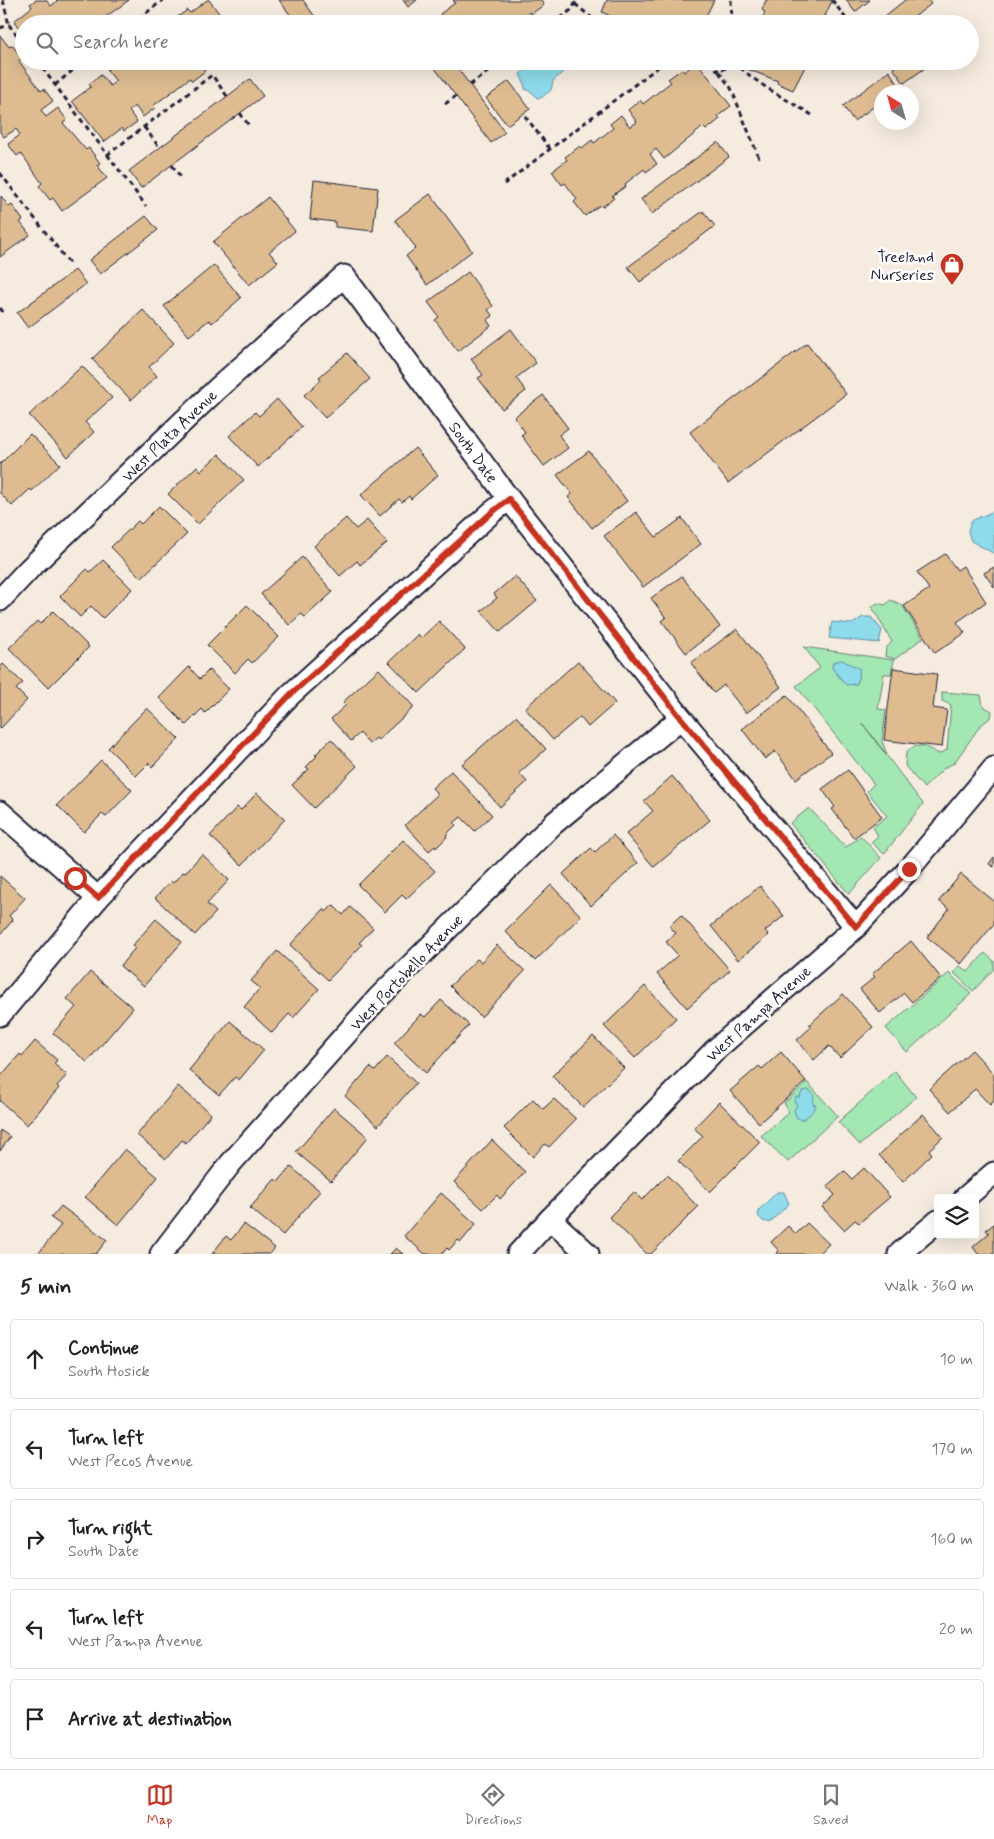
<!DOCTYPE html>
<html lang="en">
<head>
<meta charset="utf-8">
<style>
	:root { --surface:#fff; --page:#f2f2f2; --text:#222; --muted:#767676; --line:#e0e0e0; --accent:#c8321e }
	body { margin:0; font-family:Mynerve,sans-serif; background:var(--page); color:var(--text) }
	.controls { position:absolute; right:15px; bottom:15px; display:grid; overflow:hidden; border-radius:5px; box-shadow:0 5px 20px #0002 }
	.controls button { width:45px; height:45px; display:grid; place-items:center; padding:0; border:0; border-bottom:1px solid var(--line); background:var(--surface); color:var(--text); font:25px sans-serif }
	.compass { position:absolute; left:874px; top:85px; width:45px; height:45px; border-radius:50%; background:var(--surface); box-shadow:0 5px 20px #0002; rotate:323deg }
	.stop { position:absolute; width:15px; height:15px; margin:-11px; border:4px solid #c8321e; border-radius:50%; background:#fff }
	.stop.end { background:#c8321e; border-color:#fff; box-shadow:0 1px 5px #0008 }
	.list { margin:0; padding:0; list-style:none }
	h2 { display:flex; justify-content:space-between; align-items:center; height:65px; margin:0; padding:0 20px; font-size:21px }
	h2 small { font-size:16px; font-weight:400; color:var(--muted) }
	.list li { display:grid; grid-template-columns:32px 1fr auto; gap:15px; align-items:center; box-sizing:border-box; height:80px; margin:0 10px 10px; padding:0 10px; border:1px solid var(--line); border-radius:5px }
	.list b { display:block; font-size:19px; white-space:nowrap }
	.list p { margin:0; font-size:16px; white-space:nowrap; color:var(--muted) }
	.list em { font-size:16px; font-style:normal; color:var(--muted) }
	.icon { flex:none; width:28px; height:28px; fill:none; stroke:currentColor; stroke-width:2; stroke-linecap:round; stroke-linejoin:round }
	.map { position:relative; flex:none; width:994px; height:1254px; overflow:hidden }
	.search { position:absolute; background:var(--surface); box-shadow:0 5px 20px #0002; left:15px; right:15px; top:15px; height:55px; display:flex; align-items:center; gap:12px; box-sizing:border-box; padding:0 18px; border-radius:28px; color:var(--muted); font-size:19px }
	.sheet { height:515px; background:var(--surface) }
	nav { display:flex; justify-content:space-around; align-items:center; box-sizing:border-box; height:70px; border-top:1px solid var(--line); background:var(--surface); font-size:14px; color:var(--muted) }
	nav a { display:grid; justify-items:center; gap:2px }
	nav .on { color:var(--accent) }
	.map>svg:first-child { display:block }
</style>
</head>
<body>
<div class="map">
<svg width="994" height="1254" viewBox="0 0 994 1254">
	<rect width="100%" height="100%" fill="#f5ebde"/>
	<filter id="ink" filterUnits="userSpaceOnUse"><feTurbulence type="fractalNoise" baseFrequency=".02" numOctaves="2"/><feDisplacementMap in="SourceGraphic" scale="10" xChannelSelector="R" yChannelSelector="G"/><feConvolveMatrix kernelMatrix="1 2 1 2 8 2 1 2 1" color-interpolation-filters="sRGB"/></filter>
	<g filter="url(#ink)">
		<g fill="#a3e7b2" stroke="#628476">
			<polygon points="891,600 902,605 923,638 895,659 885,656 886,648 892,642 872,607 877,603 885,605"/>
			<polygon points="804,647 894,660 891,674 884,674 878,709 886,710 882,741 887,755 862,723 923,804 884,854 871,842 878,836 873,827 887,816 867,791 874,784 796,686 820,668"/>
			<path d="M942,692l39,3 2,11 9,5 -1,6 -11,9 -26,37 -10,5 -20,20 -19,-22 1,-14c13,-11 20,-5 33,2l8,-4 4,-45 -9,-4z"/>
			<polygon points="809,808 846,847 861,836 881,858 849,894 790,823"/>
			<polygon points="985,953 994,961 994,969 973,991 954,973 960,966 968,972"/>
			<polygon points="949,973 971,994 907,1052 886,1028"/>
			<polygon points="895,1071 916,1097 860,1145 838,1122"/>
			<polygon points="807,1082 838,1116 788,1162 761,1136 789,1112 784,1103"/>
		</g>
		<g fill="#8ddbeb" stroke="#6291a5">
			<polygon points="547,61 567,61 568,64 565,70 553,81 551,90 541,98 537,98 532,92 525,89 524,83 520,74 531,65 541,65"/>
			<polygon points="994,511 994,552 993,553 971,541 968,531 971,521"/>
			<polygon points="863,617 871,617 882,630 879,643 829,638 832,622 852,624"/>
			<polygon points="842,660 860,669 857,684 846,685 832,668 833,662"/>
			<path d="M808,1090c7,3 6,7 5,14l3,1c-2,6 -9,13 -15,15l-5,-3 -2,-7 3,-5 -3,-4 2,-4h4l2,-6z"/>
			<polygon points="777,1192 784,1192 789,1204 769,1223 766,1221 764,1222 758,1216 759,1213 758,1211"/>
		</g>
		<g fill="#debc90" stroke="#22223b">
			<polygon points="36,0 46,0 51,6 57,1 56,0 129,0 96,24 24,24 24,34 14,21 32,7 30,4"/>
			<polygon points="207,0 209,0 227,24 178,24 175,19 187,10 190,13"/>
			<polygon points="279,0 303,0 320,24 297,24"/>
			<polygon points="403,0 417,0 408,7"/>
			<polygon points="453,0 541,0 544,5 531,14 529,12 513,24 447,24 440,14 455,3"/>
			<polygon points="607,0 714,0 702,24 622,24 617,22 618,20 602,12"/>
			<polygon points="766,0 830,0 832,1 825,16 828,17 825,24 760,24 765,12 762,10"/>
			<polygon points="846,0 870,0 855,12"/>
			<polygon points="905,0 928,0 931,4 905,24 875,24"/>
			<polygon points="0,35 9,47 12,45 22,58 19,61 41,91 44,89 53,101 41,110 46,117 58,108 67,120 63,123 86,150 89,148 100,163 97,165 107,178 62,211 53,198 50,200 39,186 42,183 21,153 17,156 8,144 20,135 16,129 4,137 0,132"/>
			<polygon points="118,61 122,64 125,61 197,61 205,71 192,81 190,78 153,106 155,108 143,117 135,106 129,111 137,122 124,131 122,128 104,142 72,101 91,87 89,84 101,75 110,86 116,81 107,70"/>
			<polygon points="207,61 217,61 211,66"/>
			<polygon points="442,61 452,61 505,132 491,143 434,67"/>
			<polygon points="744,61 808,61 793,90 777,83 778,81 742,67"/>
			<polygon points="903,61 935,61 904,83 893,68"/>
			<polygon points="697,62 731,106 718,116 720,119 706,130 703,127 664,159 656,149 650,154 657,164 646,172 644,169 625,184 626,186 612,196 614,198 602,207 600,205 585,216 574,202 577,199 565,183 562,185 552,171 567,160 565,157 580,146 582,148 592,140 594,143 613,128 610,124 621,115 630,127 637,122 628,110 640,100 643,104 671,82 668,79 682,69 684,72"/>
			<polygon points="889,71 900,87 892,92 882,92 882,101 854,121 843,106"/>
			<polygon points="250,79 263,96 141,188 129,171"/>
			<polygon points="509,81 530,109 507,125 486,98"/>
			<polygon points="718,142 729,157 652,214 641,199"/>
			<polygon points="314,180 378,188 373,231 335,227 335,222 310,219"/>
			<polygon points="430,194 472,251 427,285 406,256 416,248 395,220"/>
			<polygon points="1,196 9,207 12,205 23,220 20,222 30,235 0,257"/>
			<polygon points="268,197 295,231 269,252 278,262 249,285 213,242"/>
			<polygon points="703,211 715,226 640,282 628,267"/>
			<polygon points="146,216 158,230 100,274 89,260"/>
			<polygon points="214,265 241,298 212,323 209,320 189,336 164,306"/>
			<polygon points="75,270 86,284 28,328 17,313"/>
			<polygon points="468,272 493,306 488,310 493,316 487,320 491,326 458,351 435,320 439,317 428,302"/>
			<polygon points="143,310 174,343 149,367 157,376 131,400 92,359"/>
			<polygon points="511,329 536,363 516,378 526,391 502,409 478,378 483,375 471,359"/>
			<polygon points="807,343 846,394 728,483 690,432"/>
			<polygon points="347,353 370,379 325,418 304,395 321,380 319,377"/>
			<polygon points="82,366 112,398 85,422 94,432 68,457 29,415"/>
			<polygon points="543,395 568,428 559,435 568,448 544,466 521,435 525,432 514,417"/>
			<polygon points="277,399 302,427 258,467 229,436 255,412 259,416"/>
			<polygon points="30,434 60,464 32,491 30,489 12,506 0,493 0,464"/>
			<polygon points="415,448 438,475 411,499 409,496 402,502 399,499 380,516 361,495"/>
			<polygon points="589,451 627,501 592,528 568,497 572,494 557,475"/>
			<polygon points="219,454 244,480 198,524 168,494 197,466 201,471"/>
			<polygon points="159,506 187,534 141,578 111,547 138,521 141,524"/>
			<polygon points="636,512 656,537 682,518 701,544 643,587 604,536"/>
			<polygon points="346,518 356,529 367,520 387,543 360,565 357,561 340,576 314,546"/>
			<polygon points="945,554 957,570 963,566 986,602 957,622 965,633 935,653 904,606 929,589 917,572"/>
			<polygon points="302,557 333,592 305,617 301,614 289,625 261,594"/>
			<polygon points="103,560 132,589 103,618 91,606 80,617 60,596 87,569 90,572"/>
			<polygon points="994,567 994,587 984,573"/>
			<polygon points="515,576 537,601 500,632 481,611 497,598 494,594"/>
			<polygon points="682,576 720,627 686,653 662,621 666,618 651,598"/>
			<polygon points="247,605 279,637 252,663 248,659 235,673 207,645"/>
			<polygon points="53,611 89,647 48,688 9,648 37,621 40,624"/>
			<polygon points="439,621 465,649 419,693 389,662 418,634 421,638"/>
			<polygon points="737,629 781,687 746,713 724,685 714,693 691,663"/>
			<polygon points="578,661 615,703 588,727 580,717 553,740 525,708"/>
			<polygon points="3,664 23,683 16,689 27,700 0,729 0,668"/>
			<polygon points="189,667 200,679 209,670 229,689 205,713 202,709 186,725 159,698"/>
			<polygon points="893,668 937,674 933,708 947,710 942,747 884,740"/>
			<polygon points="379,669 414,707 378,740 376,738 369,744 360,733 351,741 331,719 346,705 343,702"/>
			<polygon points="787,695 831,753 796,779 775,751 765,759 742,729"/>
			<polygon points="147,708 179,739 152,767 149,763 136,776 108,748"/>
			<polygon points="516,716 546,749 519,773 527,782 500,807 462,764"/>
			<polygon points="331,739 357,766 314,808 292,785 309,769 306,767 317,756 315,755"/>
			<polygon points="101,760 132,790 106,817 102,814 84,832 57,805"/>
			<polygon points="848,770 882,817 854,838 832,809 835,807 822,789"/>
			<polygon points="451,771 492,815 475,831 461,817 454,823 456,825 446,835 447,837 436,848 435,846 429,851 405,825 438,794 432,788"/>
			<polygon points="672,776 710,820 654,867 626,834 653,811 644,801"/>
			<polygon points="257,793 285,819 242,865 210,836 237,807 241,810"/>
			<polygon points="613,835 638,863 591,906 563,874 591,848 595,852"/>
			<polygon points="403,840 435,871 406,899 402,895 385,912 358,885"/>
			<polygon points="202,854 229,880 207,904 216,912 195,935 155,898 171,881 173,883 183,872 185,873"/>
			<polygon points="994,857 994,867 989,864"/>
			<polygon points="961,874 994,901 994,924 961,964 927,937 949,909 939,901"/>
			<polygon points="0,876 25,898 9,916 13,920 0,935"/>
			<polygon points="551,885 581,916 535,961 505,931"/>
			<polygon points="760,886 784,916 765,931 769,935 738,960 711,926"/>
			<polygon points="333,905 343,915 350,907 373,928 359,943 362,945 328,980 290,945 324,909 326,912"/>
			<polygon points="681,915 730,970 687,1008 657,974 678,955 666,942 676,933 669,926"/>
			<polygon points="156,919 182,942 144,986 120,966 135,948 132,946"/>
			<polygon points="911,941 941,978 912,1002 904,993 880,1013 860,989 875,977 872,974"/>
			<polygon points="497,945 525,971 481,1017 450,986 477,959 481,962"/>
			<polygon points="277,951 319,989 293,1018 289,1014 272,1033 244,1007 260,988 251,981"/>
			<polygon points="90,972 133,1008 87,1062 53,1033 76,1007 67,999"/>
			<polygon points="645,986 676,1018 635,1058 604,1026"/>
			<polygon points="843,994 873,1027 840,1058 829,1046 814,1060 797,1040 811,1027 809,1025"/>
			<polygon points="441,1000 469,1025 426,1073 394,1043 421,1014 425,1017"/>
			<polygon points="230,1021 264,1050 239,1080 235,1077 219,1095 189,1070"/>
			<polygon points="593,1036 624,1068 583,1107 552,1076"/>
			<polygon points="35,1041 57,1060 54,1064 67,1075 57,1086 59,1088 27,1125 0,1101 0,1077 20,1054 22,1056"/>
			<polygon points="972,1050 994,1074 994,1101 990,1105 975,1089 950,1112 929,1089"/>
			<polygon points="781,1052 806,1081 759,1123 730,1091 759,1066 762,1069"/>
			<polygon points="387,1057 416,1083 378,1126 345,1096 370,1067 375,1071"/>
			<polygon points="178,1086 211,1114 186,1143 182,1140 166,1159 137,1135"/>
			<polygon points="533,1099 543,1109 554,1099 576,1119 549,1147 545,1144 533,1157 504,1128"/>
			<polygon points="719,1102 760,1142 710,1192 678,1161 703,1136 694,1128"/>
			<polygon points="334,1108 368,1137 331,1181 296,1152"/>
			<polygon points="923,1114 943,1137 929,1150 932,1154 903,1182 879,1155"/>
			<polygon points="0,1130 10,1137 0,1151"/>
			<polygon points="492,1140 525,1172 500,1199 497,1195 483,1209 454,1182"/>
			<polygon points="125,1149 158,1177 118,1225 85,1197"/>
			<polygon points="291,1167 320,1191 283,1235 250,1208 275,1179 278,1182"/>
			<polygon points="864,1168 890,1197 859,1223 855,1220 844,1230 822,1207 835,1195 827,1186 844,1171 852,1179"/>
			<polygon points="667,1175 698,1207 651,1254 647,1254 609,1217 634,1192 642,1200"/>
			<polygon points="441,1193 476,1224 461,1242 458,1240 449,1250 447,1248 442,1254 425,1254 404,1236"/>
			<polygon points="61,1206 107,1240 96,1254 38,1254 61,1225 51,1218"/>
			<polygon points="807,1223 829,1244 819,1254 776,1254 779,1251 771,1242 788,1226 796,1234"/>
			<polygon points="244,1224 275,1248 270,1254 212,1254 226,1236 231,1240"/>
			<polygon points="994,1224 994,1254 978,1254 973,1247 989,1233 986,1230"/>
			<polygon points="396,1248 403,1254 390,1254"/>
		</g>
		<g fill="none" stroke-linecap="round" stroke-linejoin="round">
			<defs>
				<g id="minor">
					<polyline points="0,600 29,569 218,388 344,276 509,499 681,718 856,927"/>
					<polyline points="0,812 98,898"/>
					<polyline points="0,1015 98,898 290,695 491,513 509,499"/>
					<polyline points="965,1198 994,1173"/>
					<polyline points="550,1219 588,1254"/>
					<polyline points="161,1254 231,1163 379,997 553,824 681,718"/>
					<polyline points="518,1254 550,1219 714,1051 856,927 909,869 994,768"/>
					<polyline points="899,1254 938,1221"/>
				</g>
			</defs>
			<use href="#minor" stroke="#22223b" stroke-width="25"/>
			<g stroke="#22223b" stroke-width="3" stroke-dasharray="5 4" stroke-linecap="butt">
				<polyline points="3,0 9,25"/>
				<polyline points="731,0 732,24"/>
				<polyline points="832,0 850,24"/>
				<polyline points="575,4 599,24"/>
				<polyline points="132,24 163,0"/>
				<polyline points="553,24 571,10 577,0"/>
				<polyline points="0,28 9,25 24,44"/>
				<polyline points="37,61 146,206"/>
				<polyline points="710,61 719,72 735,62"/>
				<path d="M734,61c22,24 55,39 81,56"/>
				<polyline points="878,61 882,67"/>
				<polyline points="719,72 731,88 759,158"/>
				<polyline points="55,85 84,61"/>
				<polyline points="470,85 502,61"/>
				<polyline points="445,104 456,96"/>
				<polyline points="240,113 250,127"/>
				<polyline points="525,116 550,149"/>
				<polyline points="144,127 159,147"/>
				<polyline points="0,145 0,146"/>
				<polyline points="107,155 212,75 227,96"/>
				<polyline points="172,165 182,179"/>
				<polyline points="0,173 69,263"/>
				<polyline points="504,184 666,61"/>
				<polyline points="0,308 3,312"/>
			</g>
			<use href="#minor" stroke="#fff" stroke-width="21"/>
		</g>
	</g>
	<g fill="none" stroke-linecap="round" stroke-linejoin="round" filter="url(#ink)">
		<polyline stroke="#c8321e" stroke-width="6" points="75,878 98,898 290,695 490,514 509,499 681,718 856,927 909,869"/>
	</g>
	<defs>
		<symbol id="shop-pin" viewBox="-11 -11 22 30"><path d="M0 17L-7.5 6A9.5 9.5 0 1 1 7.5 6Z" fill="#c8321e" stroke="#fff"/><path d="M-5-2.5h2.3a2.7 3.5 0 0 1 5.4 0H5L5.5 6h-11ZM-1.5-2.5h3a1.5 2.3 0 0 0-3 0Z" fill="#fff"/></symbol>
	</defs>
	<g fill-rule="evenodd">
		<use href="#shop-pin" x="938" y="251" width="28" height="38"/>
	</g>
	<g text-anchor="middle" stroke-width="5" stroke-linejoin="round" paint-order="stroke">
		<g font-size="16" fill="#22223b" stroke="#fff" text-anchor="end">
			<text x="934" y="262">Treeland<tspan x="934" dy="18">Nurseries</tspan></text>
		</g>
		<g font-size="16" fill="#22223b" stroke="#fff">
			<text transform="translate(169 435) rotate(-44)" y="6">West Plata Avenue</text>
			<text transform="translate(474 452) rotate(54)" y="6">South Date</text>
			<text transform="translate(406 972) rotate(-46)" y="6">West Portobello Avenue</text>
			<text transform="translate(758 1013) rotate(-42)" y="6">West Pampa Avenue</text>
		</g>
	</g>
</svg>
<div class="controls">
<button><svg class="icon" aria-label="layers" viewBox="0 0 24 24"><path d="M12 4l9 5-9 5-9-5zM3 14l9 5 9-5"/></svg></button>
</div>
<svg class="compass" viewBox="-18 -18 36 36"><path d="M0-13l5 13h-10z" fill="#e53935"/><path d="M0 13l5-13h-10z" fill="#767676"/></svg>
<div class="stop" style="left:75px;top:878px"></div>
<div class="stop end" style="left:909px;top:869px"></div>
<div class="search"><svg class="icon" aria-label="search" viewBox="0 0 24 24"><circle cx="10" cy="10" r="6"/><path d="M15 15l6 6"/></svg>Search here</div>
</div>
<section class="sheet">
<h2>5 min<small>Walk · 360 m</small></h2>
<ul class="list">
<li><svg class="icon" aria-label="ahead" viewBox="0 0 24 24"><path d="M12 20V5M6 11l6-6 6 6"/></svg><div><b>Continue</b><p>South Hosick</p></div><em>10 m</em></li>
<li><svg class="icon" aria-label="left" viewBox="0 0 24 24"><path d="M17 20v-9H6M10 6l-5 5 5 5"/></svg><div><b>Turn left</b><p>West Pecos Avenue</p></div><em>170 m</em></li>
<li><svg class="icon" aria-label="right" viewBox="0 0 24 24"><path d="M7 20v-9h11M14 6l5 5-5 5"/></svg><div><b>Turn right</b><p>South Date</p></div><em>160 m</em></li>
<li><svg class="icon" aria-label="left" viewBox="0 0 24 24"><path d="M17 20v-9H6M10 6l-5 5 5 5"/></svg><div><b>Turn left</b><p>West Pampa Avenue</p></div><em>20 m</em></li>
<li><svg class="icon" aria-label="arrive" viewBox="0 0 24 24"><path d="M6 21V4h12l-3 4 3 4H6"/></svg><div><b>Arrive at destination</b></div></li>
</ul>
</section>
<nav>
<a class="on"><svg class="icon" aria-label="map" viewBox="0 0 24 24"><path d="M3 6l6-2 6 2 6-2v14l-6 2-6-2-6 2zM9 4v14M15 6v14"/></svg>Map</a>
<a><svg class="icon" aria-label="directions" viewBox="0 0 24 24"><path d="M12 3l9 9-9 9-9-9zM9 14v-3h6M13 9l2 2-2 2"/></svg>Directions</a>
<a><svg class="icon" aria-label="saved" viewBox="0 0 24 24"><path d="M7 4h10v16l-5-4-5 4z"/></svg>Saved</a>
</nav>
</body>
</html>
